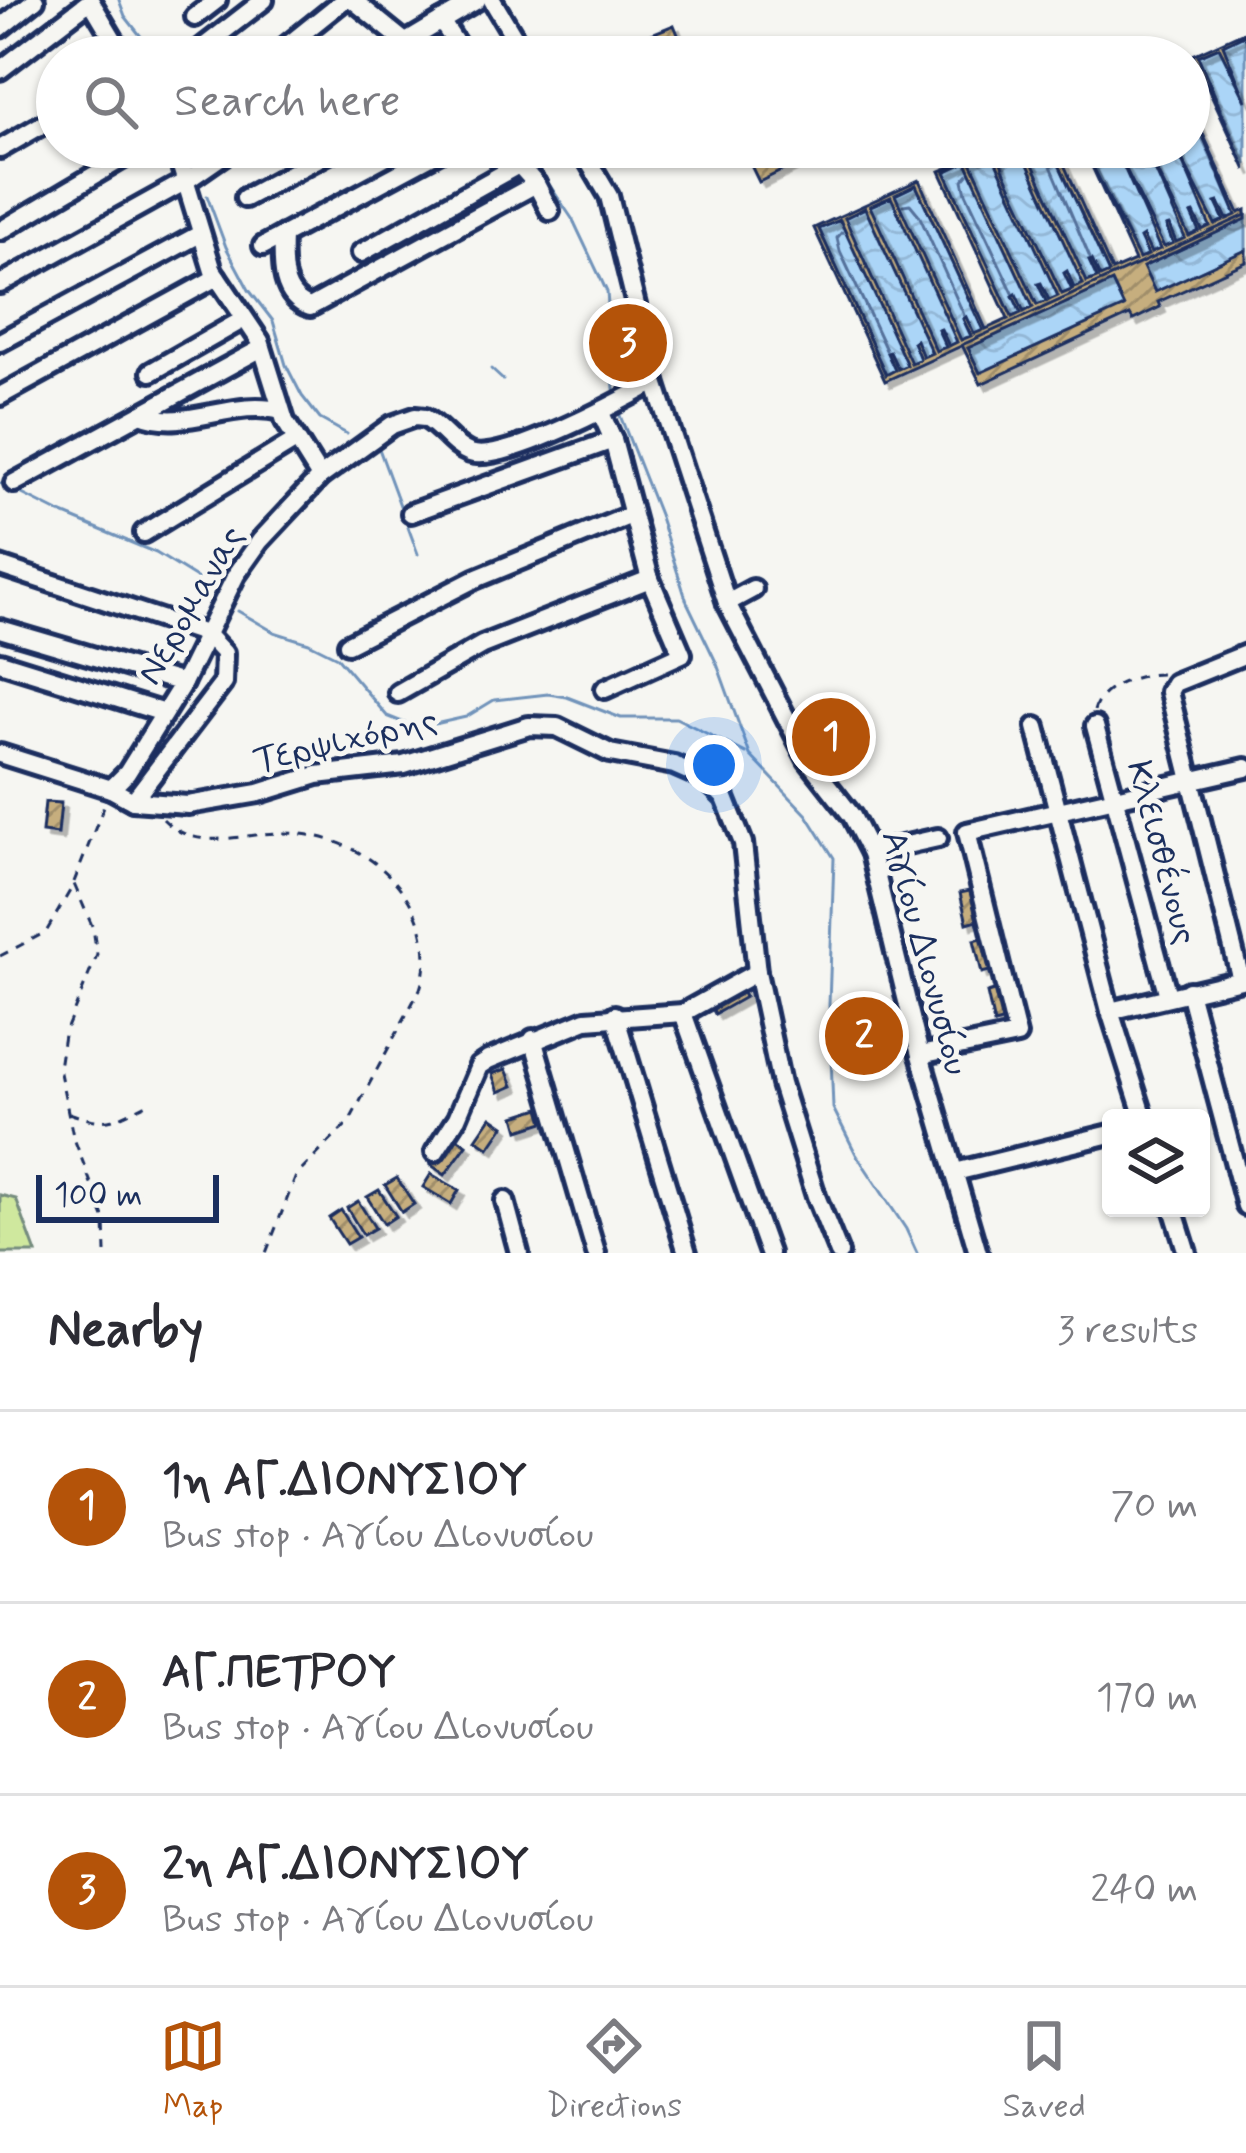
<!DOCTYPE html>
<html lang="en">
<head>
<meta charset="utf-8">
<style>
	:root { --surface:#fff; --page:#f2f2f3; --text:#2b2b33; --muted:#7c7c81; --line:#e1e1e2; --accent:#b45309 }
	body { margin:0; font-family:Mynerve,sans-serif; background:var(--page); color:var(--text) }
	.controls { position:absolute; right:36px; bottom:36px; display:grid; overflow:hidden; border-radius:12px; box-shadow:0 3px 9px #0004 }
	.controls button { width:108px; height:108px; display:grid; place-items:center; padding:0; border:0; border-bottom:3px solid var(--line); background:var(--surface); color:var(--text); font:60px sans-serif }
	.scale { position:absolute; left:36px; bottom:30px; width:183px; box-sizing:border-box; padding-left:12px; border:6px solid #1b2f5e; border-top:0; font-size:33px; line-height:42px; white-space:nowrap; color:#1b2f5e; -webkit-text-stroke:9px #f6f6f2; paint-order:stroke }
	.you { position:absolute; left:714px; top:765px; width:42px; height:42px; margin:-30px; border:9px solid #fff; border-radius:50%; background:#1a73e8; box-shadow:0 0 0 18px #1a73e833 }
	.badge { display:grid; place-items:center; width:78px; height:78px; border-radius:50%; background:var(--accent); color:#fff; font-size:39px; font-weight:700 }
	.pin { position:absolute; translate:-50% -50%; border:6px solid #fff; box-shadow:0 3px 12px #0006 }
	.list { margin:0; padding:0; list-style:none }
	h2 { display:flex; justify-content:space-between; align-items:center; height:156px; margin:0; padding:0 48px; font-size:51px }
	h2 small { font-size:39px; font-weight:400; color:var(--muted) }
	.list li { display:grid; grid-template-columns:78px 1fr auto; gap:36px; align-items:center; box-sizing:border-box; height:192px; padding:0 48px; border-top:3px solid var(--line) }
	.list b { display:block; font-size:45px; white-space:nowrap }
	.list p { margin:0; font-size:39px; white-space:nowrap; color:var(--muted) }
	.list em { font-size:39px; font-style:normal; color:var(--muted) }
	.icon { flex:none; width:66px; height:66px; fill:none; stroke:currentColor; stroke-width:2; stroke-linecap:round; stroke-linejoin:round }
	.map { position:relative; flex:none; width:1246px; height:1253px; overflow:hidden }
	.search { position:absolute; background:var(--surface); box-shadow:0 3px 9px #0004; left:36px; right:36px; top:36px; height:132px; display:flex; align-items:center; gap:30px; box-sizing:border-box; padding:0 42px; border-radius:66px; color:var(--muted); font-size:45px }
	.sheet { height:732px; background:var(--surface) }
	nav { display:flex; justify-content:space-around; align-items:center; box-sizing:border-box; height:168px; border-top:3px solid var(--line); background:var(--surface); font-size:33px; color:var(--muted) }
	nav a { display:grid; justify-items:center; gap:6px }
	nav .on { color:var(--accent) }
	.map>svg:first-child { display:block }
</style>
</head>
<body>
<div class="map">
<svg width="1246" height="1253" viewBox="0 0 1246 1253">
	<defs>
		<pattern id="water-waves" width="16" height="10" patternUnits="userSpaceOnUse" patternTransform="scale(3)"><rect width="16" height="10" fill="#abd5f7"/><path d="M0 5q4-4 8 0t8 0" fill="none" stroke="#93b7d6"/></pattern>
		<pattern id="building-hatch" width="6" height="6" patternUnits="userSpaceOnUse" patternTransform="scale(3)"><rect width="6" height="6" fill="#c6ae7e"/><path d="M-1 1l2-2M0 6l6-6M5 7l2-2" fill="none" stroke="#a08e6a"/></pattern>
		<filter id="shadow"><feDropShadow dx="5.5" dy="5.5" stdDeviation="0" flood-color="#0004"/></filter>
	</defs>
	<rect width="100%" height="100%" fill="#f6f6f2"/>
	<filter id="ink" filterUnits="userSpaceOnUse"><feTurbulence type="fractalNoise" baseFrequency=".00833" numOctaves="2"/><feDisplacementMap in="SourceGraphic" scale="24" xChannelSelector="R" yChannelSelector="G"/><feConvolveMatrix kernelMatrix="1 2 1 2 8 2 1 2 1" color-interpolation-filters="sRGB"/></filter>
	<g filter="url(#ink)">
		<polygon fill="#cfe89e" stroke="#758c7e" stroke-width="3" points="0,1195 16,1199 36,1253 0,1253"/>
		<g fill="url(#water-waves)" stroke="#7193ba" stroke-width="3">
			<polygon points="1244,35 1246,39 1246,165 1198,56 1219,47 1231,67 1223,45"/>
			<polygon points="1189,108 1236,215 1227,219 1217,203 1224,220 1215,224 1204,208 1210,226 1202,230 1192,214 1199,231 1189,236 1179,219 1185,238 1176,242 1168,225 1173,243 1164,247 1154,231 1160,249 1151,253 1142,237 1148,255 1139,259 1086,147 1189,147"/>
			<polygon points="1020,147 1027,160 1030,158 1025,147 1051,147 1109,273 1100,277 1090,261 1097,278 1087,282 1077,266 1083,284 1074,288 1065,272 1072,290 1062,294 1052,277 1058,296 1049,300 1039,284 1046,301 1037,305 1027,289 1033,307 1024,312 1015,295 1021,313 1012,317 945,172 966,162 977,183 980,181 970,160 991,151 1002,172 1005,169 996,149"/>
			<polygon points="916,185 983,330 961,340 951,323 957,342 949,346 940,329 946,347 936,351 929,335 932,353 923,357 914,341 920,359 898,369 888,353 895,370 886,375 819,229 891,197 903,217 895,195"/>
			<polygon points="1246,219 1246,250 1155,292 1143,267"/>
			<polygon points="1112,282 1124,307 980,373 968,348"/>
		</g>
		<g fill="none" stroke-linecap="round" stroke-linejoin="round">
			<g stroke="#55719b" stroke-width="3">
				<polyline points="1043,147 1090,258"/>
				<polyline points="968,174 963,180 966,193 1013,293"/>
				<polyline points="903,205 910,204 919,215 964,315"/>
				<polyline points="842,232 837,238 840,251 886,350"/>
			</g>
			<g stroke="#7193ba" stroke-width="3">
				<polyline points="119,0 125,16 157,57"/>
				<polyline points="446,0 447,2"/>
				<polyline points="459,26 476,57"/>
				<polyline points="198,147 200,154"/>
				<polyline points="524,147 573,220 607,292 614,389"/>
				<polyline points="207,196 226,247 249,290 273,321 286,365 302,396 320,419 347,434"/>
				<polyline points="491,369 503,380"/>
				<polyline points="619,413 660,517 687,602 717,664 750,755 807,815 834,858 829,1005 833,1108 856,1154 906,1229 917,1253"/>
				<polyline points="378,446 418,554"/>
				<polyline points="0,483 58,512 156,553 211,587"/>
				<polyline points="238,611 274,632 309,643 337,657 387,716 417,728 466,717 494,700 548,694 567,697 621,718 676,718 746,753"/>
			</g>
		</g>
		<g fill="url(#building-hatch)" stroke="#1b2f5e" stroke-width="3" fill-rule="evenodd" filter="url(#shadow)">
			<polygon points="674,25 682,44 658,55 649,35"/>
			<polygon points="1246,31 1246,39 1244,35 1223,45 1246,101 1219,47 1198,56 1246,170 1193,55"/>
			<path d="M1189,103l50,110 7,-3v5l-361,166 -71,-153 105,-48 67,149 22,-10 -68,-148 59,-24 -3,2 8,22 58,123 10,-4 -8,-17 3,-2 7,17 9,-4 -63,-137h5l62,135 10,-4 -8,-17 3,-1 8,17 9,-4 -58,-126h5l56,124 23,-10 -52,-114 56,112 9,-4 -8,-17 3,-2 8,17 9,-4 -45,-102 49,100 9,-4 -7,-17 3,-1 7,17 9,-4 -40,-91 44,89 10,-5 -8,-17 3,-1 8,17 8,-4 -34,-79 39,77 9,-4 -8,-17 3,-1 8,17 9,-4zM991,151l67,145 -9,4 -8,-17 -3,1 8,17 -9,4 -67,-145zM966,162l67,145 -9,5 -8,-18 -3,2 8,17 -9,4 -67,-145zM916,185l67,145 -9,4 -8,-17 -3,2 8,17 -10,4 -66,-145zM891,197l66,145 -8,4 -8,-17 -3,1 8,17 -10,4 -66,-145zM865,208l67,145 -9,4 -7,-17 -3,2 7,17 -9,4 -66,-145zM840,220l67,145 -9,4 -8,-17 -3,1 8,17 -9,5 -67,-146z"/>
			<polygon points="742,147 814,147 817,153 759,182"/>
			<path d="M1246,215v4l-103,48 12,25 91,-42v12l-88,40 2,5 -27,13 -3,-5 -149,69 -19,-39zM1112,282l12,25 -144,66 -12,-25z"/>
			<polygon points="45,802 61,803 58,834 42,832"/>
			<polygon points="974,890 981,919 967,923 960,893"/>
			<polygon points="989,936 997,969 982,973 974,940"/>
			<polygon points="739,985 745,997 715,1014 709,1002"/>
			<polygon points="1001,989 1008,1020 994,1024 987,993"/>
			<polygon points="506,1069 513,1086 499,1092 492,1074"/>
			<polygon points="540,1108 544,1122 519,1130 515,1116"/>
			<polygon points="491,1117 504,1126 489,1148 476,1139"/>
			<polygon points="453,1135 467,1145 445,1175 431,1165"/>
			<polygon points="431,1174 459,1190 451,1204 423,1187"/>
			<polygon points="397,1178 414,1204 402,1212 385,1185"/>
			<polygon points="379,1190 396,1216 384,1224 367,1197"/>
			<polygon points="358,1201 375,1228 363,1235 347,1208"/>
			<polygon points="341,1210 358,1237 346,1244 329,1218"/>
		</g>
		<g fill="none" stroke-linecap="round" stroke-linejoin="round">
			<defs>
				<g id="minor">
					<polyline points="90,0 124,57"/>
					<polyline points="353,0 405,42"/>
					<polyline points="492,0 526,57"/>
					<polyline points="195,17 217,0"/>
					<polyline points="441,21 465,57"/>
					<polyline points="0,28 35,0"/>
					<polyline points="193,55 264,0"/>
					<polyline points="273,57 344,0"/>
					<polyline points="381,57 477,0"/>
					<polyline points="0,70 90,1"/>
					<polyline points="175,147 213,271 260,341 285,421 320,477"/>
					<polyline points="503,147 536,184 550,211"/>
					<polyline points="580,147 609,196 655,382 727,603 808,760 852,816 871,853 920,1055 978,1253"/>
					<polyline points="0,149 57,116"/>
					<polyline points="245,198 340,147"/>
					<polyline points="0,231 142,147"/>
					<path d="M283,235c-1,28 -3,62 27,72l226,-123"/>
					<polyline points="263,246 448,147"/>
					<polyline points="361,253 520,164"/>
					<polyline points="0,284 186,181 235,147"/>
					<polyline points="0,342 200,234"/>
					<polyline points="151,372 244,319"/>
					<polyline points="0,396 217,277"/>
					<polyline points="601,413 613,440 650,579 682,654 605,689"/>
					<path d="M141,414c44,18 93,-16 140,-3"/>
					<polyline points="14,483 262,348"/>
					<polyline points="411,513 613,440"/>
					<polyline points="144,533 296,440"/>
					<polyline points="0,566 206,634 224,653 223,683 133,801"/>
					<polyline points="727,603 753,589"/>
					<polyline points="0,629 183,683"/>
					<polyline points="348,644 475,579 631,515"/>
					<polyline points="0,662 164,713"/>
					<polyline points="398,693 482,645 650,579"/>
					<polyline points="1095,726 1168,996"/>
					<polyline points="1036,727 1110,1011 1144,1118"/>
					<polyline points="0,754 111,789 133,801 188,805 259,793 317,775 404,765 529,726 557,727 610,753 674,765 706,779 725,798 743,843 757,972 781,1084 816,1196 839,1253"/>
					<path d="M111,789l16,-16 56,-90 53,-108 24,-34 60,-64 72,-52 23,-8 10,1c17,9 27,28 45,35 32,12 153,-53 185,-71"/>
					<polyline points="871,853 938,838"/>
					<polyline points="1189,991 1246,1206"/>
					<polyline points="1110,1011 1241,980 1169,692 1174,683 1246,654"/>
					<polyline points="683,1013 757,972"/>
					<polyline points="615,1015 687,1253"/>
					<polyline points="533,1039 596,1253"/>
					<polyline points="920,1055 1017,1035 967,832 1246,768"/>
					<polyline points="435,1152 457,1118 479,1066 488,1060 586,1020 683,1013 769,1253"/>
					<polyline points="955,1172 1111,1134"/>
					<polyline points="505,1201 519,1253"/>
					<polyline points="1173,1208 1187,1253"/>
				</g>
			</defs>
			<use href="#minor" stroke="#1b2f5e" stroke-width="26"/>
			<g stroke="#1b2f5e" stroke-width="3" stroke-dasharray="9 9" stroke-linecap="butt">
				<path d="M1094,711c6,-25 46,-38 70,-37"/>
				<path d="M163,819c34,34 73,15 116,14 51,-1 100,21 128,65 17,26 23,61 13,91l-71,133 -53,54 -30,77"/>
				<polyline points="74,882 106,801"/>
				<polyline points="0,956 46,932 74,884 93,928 97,955 64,1035 59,1068 73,1136 105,1220 106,1253"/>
				<path d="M69,1113c39,14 44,7 80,-10"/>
			</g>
			<use href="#minor" stroke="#f6f6f2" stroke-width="16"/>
		</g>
	</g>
	<g text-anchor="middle" stroke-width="10" stroke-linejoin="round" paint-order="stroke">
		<g font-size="36" fill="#1b2f5e" stroke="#f6f6f2">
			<text transform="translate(189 604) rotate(-60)" y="13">Νερομανας</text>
			<text transform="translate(345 738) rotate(-13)" y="13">Τερψιχόρης</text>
			<text transform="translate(1164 852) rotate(75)" y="13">Κλεισθένους</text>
			<text transform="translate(927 952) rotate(75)" y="13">Αγίου Διονυσίου</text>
		</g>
	</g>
</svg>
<div class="controls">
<button><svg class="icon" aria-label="layers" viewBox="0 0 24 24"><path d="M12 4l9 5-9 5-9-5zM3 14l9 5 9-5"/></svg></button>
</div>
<div class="scale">100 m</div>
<div class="you"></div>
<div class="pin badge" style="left:831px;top:737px">1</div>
<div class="pin badge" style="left:864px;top:1036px">2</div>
<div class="pin badge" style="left:628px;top:343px">3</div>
<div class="search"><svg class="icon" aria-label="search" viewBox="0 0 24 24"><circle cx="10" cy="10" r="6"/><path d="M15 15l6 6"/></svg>Search here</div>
</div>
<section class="sheet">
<h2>Nearby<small>3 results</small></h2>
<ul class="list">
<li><span class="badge">1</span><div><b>1η ΑΓ.ΔΙΟΝΥΣΙΟΥ</b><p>Bus stop · Αγίου Διονυσίου</p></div><em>70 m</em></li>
<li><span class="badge">2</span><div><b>ΑΓ.ΠΕΤΡΟΥ</b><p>Bus stop · Αγίου Διονυσίου</p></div><em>170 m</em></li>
<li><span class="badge">3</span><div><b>2η ΑΓ.ΔΙΟΝΥΣΙΟΥ</b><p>Bus stop · Αγίου Διονυσίου</p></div><em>240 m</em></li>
</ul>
</section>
<nav>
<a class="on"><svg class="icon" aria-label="map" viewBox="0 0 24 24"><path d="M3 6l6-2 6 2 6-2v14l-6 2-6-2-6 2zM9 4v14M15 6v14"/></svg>Map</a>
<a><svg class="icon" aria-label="directions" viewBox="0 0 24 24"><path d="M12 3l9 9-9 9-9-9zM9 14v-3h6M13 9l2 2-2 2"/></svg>Directions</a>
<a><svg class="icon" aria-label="saved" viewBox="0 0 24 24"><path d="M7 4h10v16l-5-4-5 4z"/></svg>Saved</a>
</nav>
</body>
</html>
